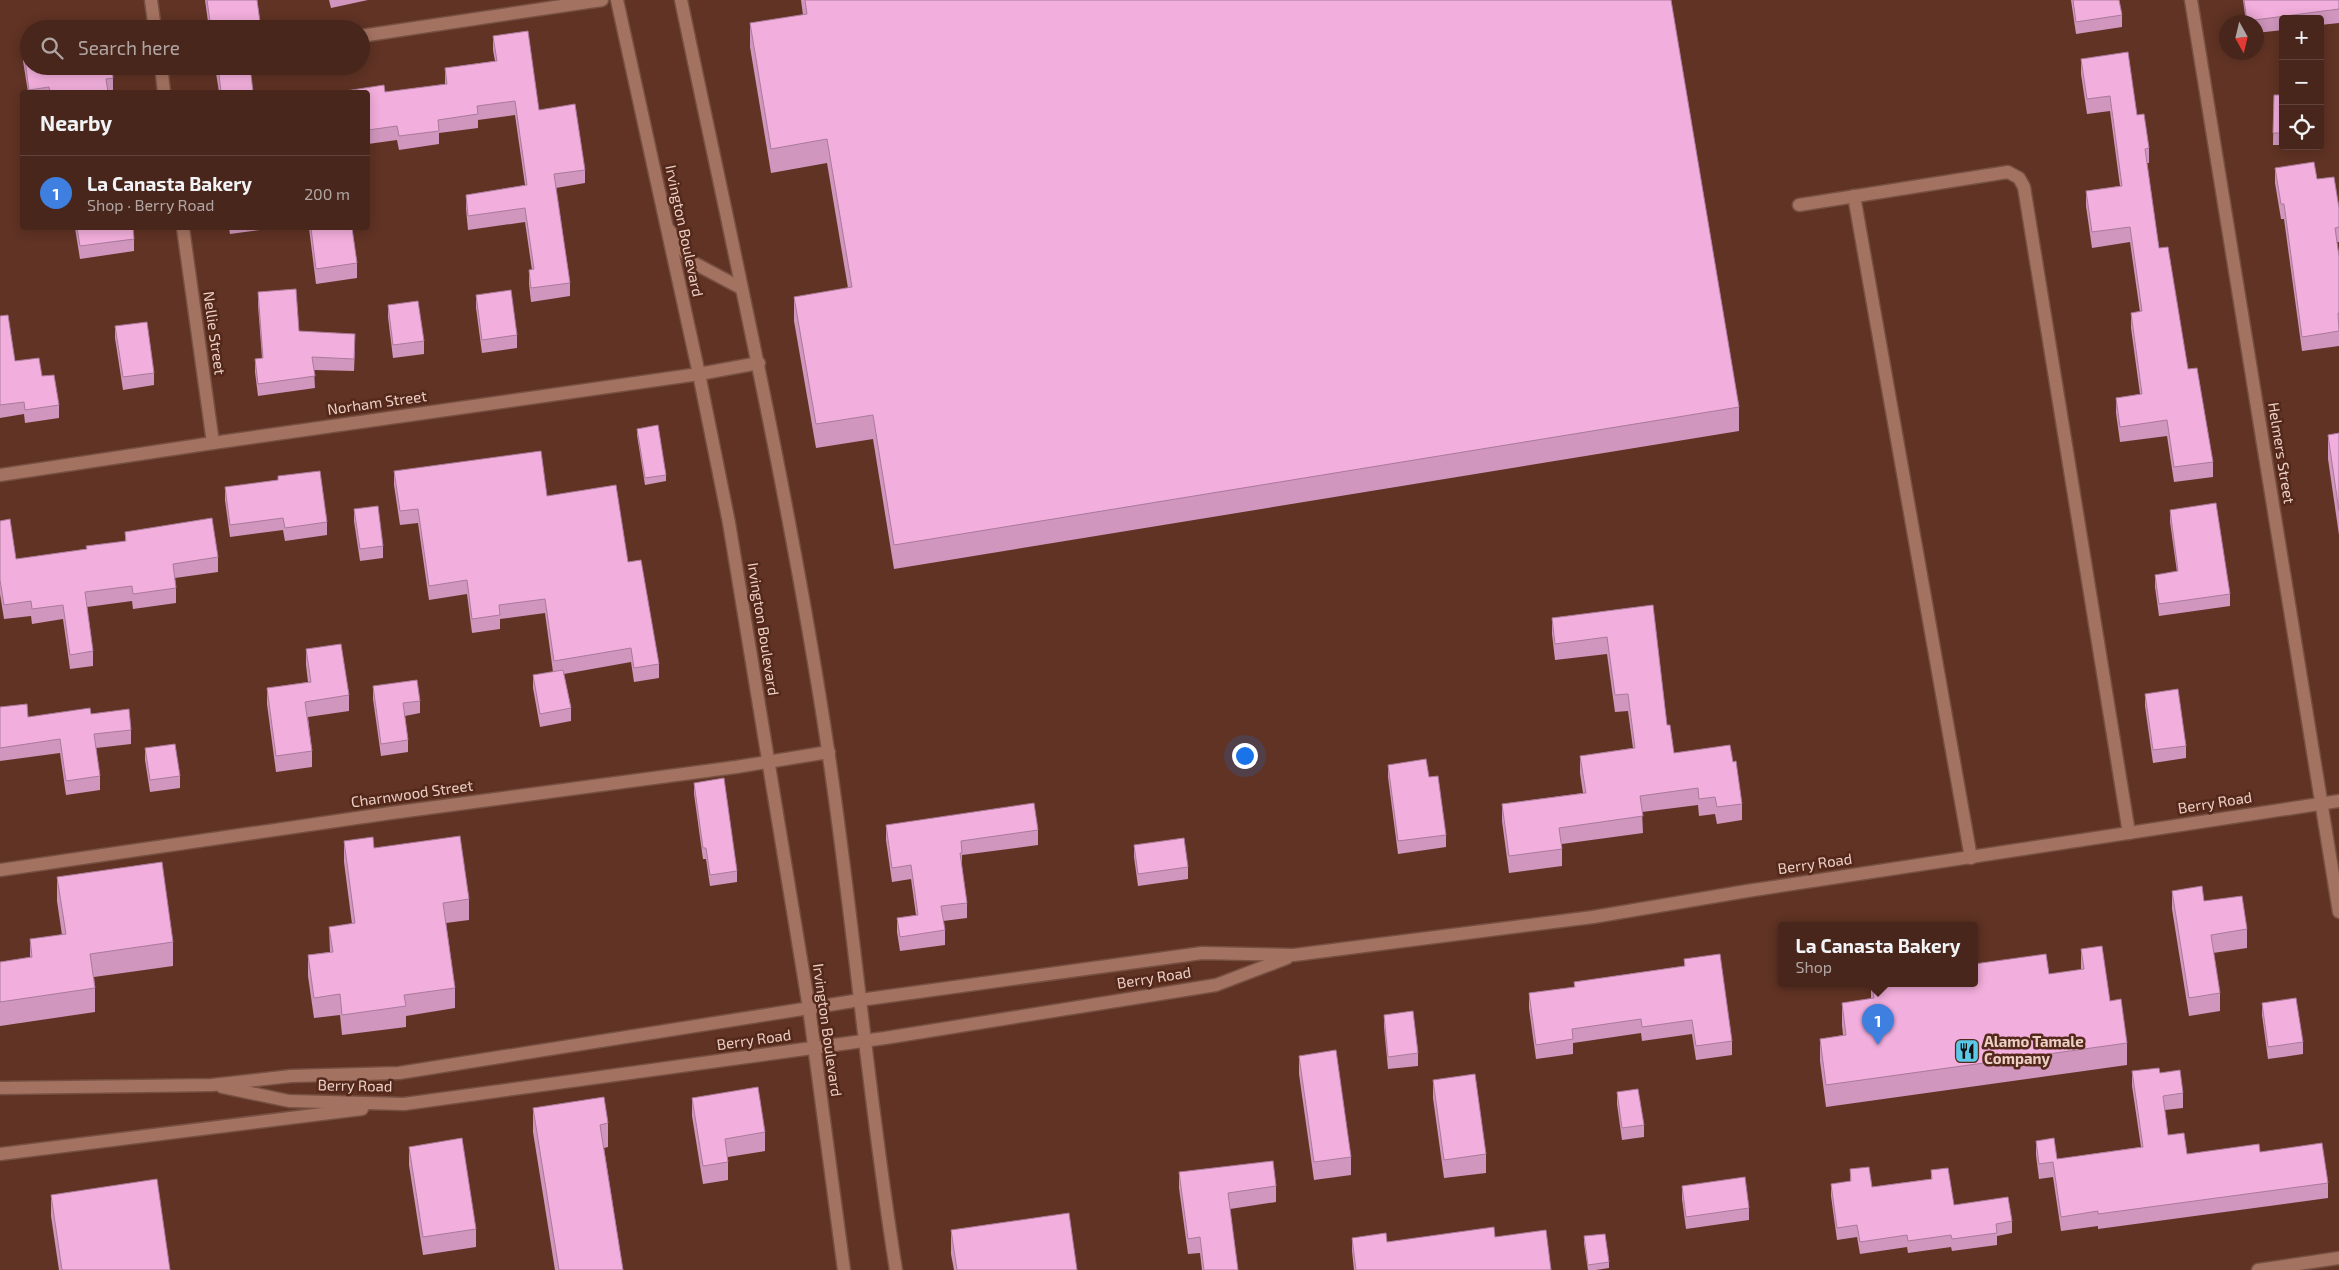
<!DOCTYPE html>
<html lang="en">
<head>
<meta charset="utf-8">
<style>
	:root { --surface:#48261b; --page:#4f2e24; --text:#f1f3f6; --muted:#b1a5a3; --line:#60433a; --accent:#5bc8e7 }
	body { margin:0; font-family:"Exo 2",sans-serif; background:var(--page); color:var(--text) }
	.controls { position:absolute; right:15px; top:15px; display:grid; overflow:hidden; border-radius:5px; box-shadow:0 2px 12px #0003 }
	.controls button { width:45px; height:45px; display:grid; place-items:center; padding:0; border:0; border-bottom:1px solid var(--line); background:var(--surface); color:var(--text); font:25px sans-serif }
	.compass { position:absolute; left:2219px; top:15px; width:45px; height:45px; border-radius:50%; background:var(--surface); box-shadow:0 2px 12px #0003; rotate:172deg }
	.you { position:absolute; left:1244px; top:755px; width:18px; height:18px; margin:-12px; border:4px solid #fff; border-radius:50%; background:#1a73e8; box-shadow:0 0 0 8px #1a73e833 }
	.badge { display:grid; place-items:center; width:32px; height:32px; border-radius:50%; background:var(--accent); color:#fff; font-size:16px; font-weight:700 }
	.pin { position:absolute; translate:-50% -41px; filter:drop-shadow(0 1px 2px #0008) }
	.pin::after { content:''; position:absolute; top:26px; width:18px; height:15px; background:inherit; clip-path:polygon(0 0,100% 0,50% 100%) }
	.popup { position:absolute; left:1778px; top:922px; width:200px; height:65px; box-sizing:border-box; display:grid; place-content:center; border-radius:5px; background:var(--surface); filter:drop-shadow(0 1px 4px #0005); font-size:16px; white-space:nowrap; color:var(--muted) }
	.popup b { font-size:19px; color:var(--text) }
	.popup::after { content:''; position:absolute; left:50%; top:100%; margin-left:-10px; border:10px solid transparent; border-top-color:var(--surface) }
	.list { margin:0; padding:0; list-style:none }
	h2 { display:flex; justify-content:space-between; align-items:center; height:65px; margin:0; padding:0 20px; font-size:21px }
	h2 small { font-size:16px; font-weight:400; color:var(--muted) }
	.list li { display:grid; grid-template-columns:32px 1fr auto; gap:15px; align-items:center; box-sizing:border-box; height:75px; padding:0 20px; border-top:1px solid var(--line) }
	.list b { display:block; font-size:19px; white-space:nowrap }
	.list p { margin:0; font-size:16px; white-space:nowrap; color:var(--muted) }
	.list em { font-size:16px; font-style:normal; color:var(--muted) }
	.icon { flex:none; width:28px; height:28px; fill:none; stroke:currentColor; stroke-width:2; stroke-linecap:round; stroke-linejoin:round }
	.map { position:relative; flex:none; width:2339px; height:1270px; overflow:hidden }
	.search { position:absolute; background:var(--surface); box-shadow:0 2px 12px #0003; left:20px; top:20px; width:350px; height:55px; display:flex; align-items:center; gap:12px; box-sizing:border-box; padding:0 18px; border-radius:28px; color:var(--muted); font-size:19px }
	.panel { position:absolute; background:var(--surface); box-shadow:0 2px 12px #0003; left:20px; top:90px; width:350px; height:140px; border-radius:5px }
	.map>svg:first-child { display:block }
</style>
</head>
<body>
<div class="map">
<svg width="2339" height="1270" viewBox="0 0 2339 1270">
	<rect width="100%" height="100%" fill="#603324"/>
	<g fill="none" stroke-linecap="round" stroke-linejoin="round">
		<defs>
			<g id="street">
				<polyline points="151,0 155,29"/>
				<polyline points="2191,0 2339,912"/>
				<polyline points="361,36 602,0"/>
				<polyline points="161,66 164,92"/>
				<polyline points="1854,196 1971,858"/>
				<polyline points="1799,205 2008,172 2019,178 2024,187 2129,833"/>
				<polyline points="183,228 213,443"/>
				<polyline points="0,475 213,443 699,374 759,363"/>
				<polyline points="0,870 391,813 736,767 829,752"/>
				<polyline points="2258,1270 2339,1258"/>
			</g>
			<g id="secondary">
				<polyline points="617,0 699,374 729,523 809,1008 844,1270"/>
				<path d="M681,0c52,249 109,498 147,750 26,173 40,347 68,520"/>
				<polyline points="669,230 692,262 741,288"/>
				<polyline points="222,1087 289,1101 404,1104 885,1038 1216,985 1287,958"/>
				<polyline points="0,1088 212,1085 291,1076 399,1073 860,1000 1202,953 1294,955 1593,917 1747,891 2339,801"/>
				<polyline points="0,1154 362,1109"/>
			</g>
		</defs>
		<use href="#street" stroke="#765042" stroke-width="15"/>
		<use href="#secondary" stroke="#765042" stroke-width="15"/>
		<use href="#street" stroke="#a47261" stroke-width="12"/>
		<use href="#secondary" stroke="#a47261" stroke-width="12"/>
	</g>
	<g fill="#d096bd">
		<polygon points="205,0 257,0 260,22 266,29 209,29"/>
		<polygon points="329,0 368,0 331,8"/>
		<polygon points="801,0 1671,0 1739,407 1739,431 894,569 873,439 816,448 794,321 794,297 848,288 827,163 771,173 750,47 750,23 803,15"/>
		<polygon points="2071,0 2119,0 2122,15 2122,27 2076,34"/>
		<polygon points="2243,0 2339,0 2339,23 2320,25 2320,19 2283,19 2283,30 2256,33 2256,22 2246,22"/>
		<polygon points="493,36 539,110 585,170 585,183 556,188 570,283 570,296 531,302 529,284 529,270 532,270 525,222 468,230 466,209 466,195 525,185 515,115 478,120 478,128 439,133 439,144 399,150 397,140 368,144 368,92 385,92 445,84 445,68 495,61 493,50"/>
		<polygon points="23,45 113,78 113,92 28,92 23,61"/>
		<polygon points="2081,59 2137,115 2149,148 2149,163 2147,163 2159,248 2188,369 2213,462 2213,477 2174,482 2167,436 2120,442 2116,413 2116,398 2140,394 2131,328 2131,313 2140,312 2130,242 2092,248 2086,206 2086,191 2120,186 2110,111 2087,114 2081,74"/>
		<polygon points="211,66 262,66 250,68 253,92 219,92 216,73 212,73"/>
		<polygon points="2274,95 2283,95 2283,145 2273,145"/>
		<polygon points="2275,168 2317,179 2339,208 2339,242 2337,242 2339,256 2339,346 2302,351 2284,219 2281,219 2275,183"/>
		<polygon points="75,228 133,228 134,239 134,251 80,259"/>
		<polygon points="229,228 275,228 230,234"/>
		<polygon points="309,228 352,228 357,263 357,278 316,284"/>
		<polygon points="258,292 299,331 355,346 354,371 314,370 315,388 258,396 255,372 255,359 262,358 258,305"/>
		<polygon points="476,295 517,335 517,348 482,353 476,308"/>
		<polygon points="388,305 424,341 424,354 393,358 388,317"/>
		<polygon points="0,316 15,361 42,376 59,405 59,418 25,423 24,414 0,418"/>
		<polygon points="115,326 154,373 154,385 123,390 115,338"/>
		<polygon points="637,429 666,475 666,481 645,485 637,435"/>
		<polygon points="2339,433 2339,535 2328,459 2328,435"/>
		<polygon points="394,471 547,496 628,562 659,664 659,678 634,682 631,662 564,674 571,708 571,721 540,727 533,688 533,675 553,672 545,613 500,619 500,629 472,633 467,594 429,600 418,523 400,525 394,485"/>
		<polygon points="278,476 327,522 327,535 285,541 283,530 230,537 225,500 225,487 278,480"/>
		<polygon points="354,509 383,546 383,558 360,561 354,521"/>
		<polygon points="2170,510 2230,594 2230,606 2159,616 2155,587 2155,575 2177,572 2170,522"/>
		<polygon points="0,521 16,559 86,549 125,541 125,532 218,557 218,572 175,578 176,588 176,603 133,609 132,601 87,607 93,651 93,666 70,669 63,619 32,624 31,616 4,619 0,594"/>
		<polygon points="1653,605 1667,725 1674,753 1733,762 1742,804 1742,820 1717,824 1715,814 1699,816 1698,805 1642,812 1643,833 1562,844 1562,866 1509,873 1502,821 1502,804 1583,793 1580,773 1580,756 1633,748 1628,711 1615,712 1607,654 1555,660 1552,634 1552,618"/>
		<polygon points="306,649 349,695 349,711 308,717 312,751 312,767 276,772 267,704 267,688 308,682 306,665"/>
		<polygon points="373,686 420,701 420,713 405,716 408,740 408,752 381,756 373,699"/>
		<polygon points="2145,694 2186,746 2186,758 2153,763 2145,706"/>
		<polygon points="0,707 28,717 91,714 131,730 131,744 96,748 100,776 100,790 66,795 60,753 0,761"/>
		<polygon points="145,748 180,776 180,788 150,792 145,760"/>
		<polygon points="1388,765 1429,777 1446,835 1446,847 1398,854 1388,777"/>
		<polygon points="694,783 737,871 737,882 710,886 706,859 703,859 694,794"/>
		<polygon points="886,825 1038,830 1038,845 962,855 962,867 967,903 967,918 943,921 945,930 945,945 900,951 897,932 897,918 916,915 911,879 892,882 886,840"/>
		<polygon points="344,841 374,848 469,899 469,920 446,923 455,988 455,1008 406,1016 406,1027 342,1035 340,1015 314,1018 308,976 308,955 330,952 329,927 352,924 344,862"/>
		<polygon points="1134,845 1188,867 1188,879 1138,886 1134,857"/>
		<polygon points="57,877 173,942 173,966 94,977 95,988 95,1012 0,1026 0,962 30,957 30,939 62,935 57,901"/>
		<polygon points="2172,891 2204,901 2247,929 2247,948 2213,953 2220,993 2220,1011 2189,1016 2172,909"/>
		<polygon points="2081,949 2110,1001 2127,1043 2127,1065 1826,1107 1820,1061 1820,1039 1843,1035 1842,1025 1842,1003 1871,999 1871,984 1974,984 2081,970"/>
		<polygon points="1684,959 1732,1041 1732,1055 1696,1060 1692,1034 1642,1041 1641,1033 1573,1043 1573,1054 1536,1059 1529,1008 1529,993 1574,987 1574,982 1684,966"/>
		<polygon points="2262,1003 2303,1042 2303,1054 2268,1059 2262,1015"/>
		<polygon points="1384,1015 1418,1053 1418,1066 1388,1069 1384,1027"/>
		<polygon points="1299,1056 1351,1157 1351,1175 1314,1180 1299,1074"/>
		<polygon points="2132,1071 2160,1073 2183,1093 2183,1108 2165,1110 2168,1135 2187,1154 2260,1152 2328,1183 2328,1198 2098,1229 2098,1226 2061,1231 2053,1177 2039,1179 2036,1155 2036,1141 2057,1159 2141,1147 2132,1086"/>
		<polygon points="1433,1080 1486,1154 1486,1173 1444,1178 1433,1098"/>
		<polygon points="1617,1092 1644,1125 1644,1137 1622,1140 1617,1104"/>
		<polygon points="692,1098 765,1132 765,1151 728,1157 728,1180 703,1184 692,1116"/>
		<polygon points="533,1108 608,1123 608,1147 604,1148 623,1270 555,1270 533,1132"/>
		<polygon points="409,1147 476,1229 476,1247 423,1255 409,1165"/>
		<polygon points="1850,1169 1872,1187 1931,1179 1931,1170 1954,1205 2012,1221 2012,1233 1997,1236 1997,1245 1952,1251 1951,1247 1908,1253 1907,1247 1860,1254 1857,1237 1837,1240 1831,1196 1831,1184 1850,1182"/>
		<polygon points="1179,1172 1276,1186 1276,1202 1230,1209 1238,1270 1202,1270 1200,1253 1188,1254 1179,1188"/>
		<polygon points="1682,1186 1749,1208 1749,1220 1686,1229 1682,1199"/>
		<polygon points="51,1195 170,1270 59,1270 51,1216"/>
		<polygon points="951,1230 1077,1270 954,1270 951,1254"/>
		<polygon points="1584,1236 1609,1262 1609,1268 1596,1270 1588,1270 1584,1243"/>
		<polygon points="1495,1237 1551,1270 1354,1270 1352,1251 1352,1238 1387,1242"/>
	</g>
	<g fill="#f2aedc" stroke="#a97a9a">
		<polygon points="207,0 257,0 260,22 265,22 266,29 211,29"/>
		<polygon points="805,0 1671,0 1739,407 894,545 873,415 816,424 794,297 852,287 827,139 771,149 750,23 807,14"/>
		<polygon points="2073,0 2119,0 2122,15 2076,22"/>
		<polygon points="2244,0 2339,0 2339,9 2247,21"/>
		<polygon points="528,31 539,110 575,104 585,170 554,174 570,283 531,288 529,270 534,269 525,208 468,216 466,195 527,185 515,101 477,106 478,114 438,120 439,131 399,136 397,126 368,130 368,92 339,92 384,85 385,92 447,84 445,68 497,61 493,36"/>
		<polygon points="29,44 29,66 112,66 113,78 106,79 108,92 50,92 49,87 29,90 23,45"/>
		<polygon points="2128,52 2137,115 2144,114 2149,148 2145,149 2159,248 2168,247 2188,369 2197,368 2213,462 2174,467 2167,420 2120,427 2116,398 2142,394 2131,313 2142,311 2130,227 2092,232 2086,191 2122,186 2110,96 2087,99 2081,59"/>
		<polygon points="218,66 250,66 253,92 221,92"/>
		<polygon points="2274,95 2283,95 2283,133 2273,133"/>
		<polygon points="2314,162 2317,179 2334,177 2339,208 2339,227 2335,228 2339,256 2339,313 2338,313 2339,331 2302,337 2284,204 2281,204 2275,168"/>
		<polygon points="77,228 133,228 134,239 80,246"/>
		<polygon points="311,228 352,228 357,263 316,269"/>
		<polygon points="296,289 299,331 355,334 354,359 312,357 315,376 258,384 255,359 263,358 258,292"/>
		<polygon points="511,290 517,335 482,340 476,295"/>
		<polygon points="418,301 424,341 393,345 388,305"/>
		<polygon points="8,315 15,361 39,358 42,376 54,375 59,405 25,410 24,402 0,405 0,316"/>
		<polygon points="147,322 154,373 123,377 115,326"/>
		<polygon points="658,425 666,475 645,478 637,429"/>
		<polygon points="2339,433 2339,511 2328,435"/>
		<polygon points="541,451 547,496 616,485 628,562 641,560 659,664 634,668 631,648 554,661 545,599 499,605 500,615 472,619 467,580 429,586 418,509 400,511 394,471"/>
		<polygon points="320,471 327,522 285,528 283,518 230,525 225,487 278,480 278,476"/>
		<polygon points="2216,503 2230,594 2159,604 2155,575 2178,571 2170,510"/>
		<polygon points="378,506 383,546 360,549 354,509"/>
		<polygon points="212,518 218,557 173,564 176,588 133,594 132,586 85,592 93,651 70,655 63,605 32,609 31,601 4,605 0,580 0,521 10,519 16,559 87,549 86,546 126,541 125,532"/>
		<polygon points="1653,605 1667,725 1670,725 1674,753 1730,745 1733,762 1736,761 1742,804 1717,807 1715,797 1699,799 1698,788 1640,796 1643,816 1559,828 1562,849 1509,856 1502,804 1586,793 1580,756 1635,748 1628,694 1615,695 1607,637 1555,644 1552,618"/>
		<polygon points="341,644 349,695 305,702 312,751 276,756 267,688 311,682 306,649"/>
		<polygon points="563,670 571,708 540,714 533,675"/>
		<polygon points="417,680 420,701 403,703 408,740 381,744 373,686"/>
		<polygon points="2178,689 2186,746 2153,750 2145,694"/>
		<polygon points="27,704 28,717 90,708 91,714 129,709 131,730 94,734 100,776 66,781 60,739 0,748 0,707"/>
		<polygon points="175,744 180,776 150,780 145,748"/>
		<polygon points="1426,759 1429,777 1438,776 1446,835 1398,841 1388,765"/>
		<polygon points="724,778 737,871 710,875 706,848 703,848 694,783"/>
		<polygon points="1034,803 1038,830 961,841 962,853 960,853 967,903 941,906 945,930 900,937 897,918 918,915 911,865 892,868 886,825"/>
		<polygon points="460,836 469,899 443,903 455,988 404,995 406,1006 342,1015 340,994 314,998 308,955 333,952 329,927 355,923 344,841 373,837 374,848"/>
		<polygon points="1184,838 1188,867 1138,874 1134,845"/>
		<polygon points="162,862 173,942 90,954 95,988 0,1002 0,962 32,957 30,939 66,934 57,877"/>
		<polygon points="2202,886 2204,901 2242,896 2247,929 2211,935 2220,993 2189,998 2172,891"/>
		<polygon points="2102,946 2110,1001 2121,999 2127,1043 1826,1085 1820,1039 1846,1035 1842,1003 1874,998 1872,984 1974,984 1974,964 2046,954 2049,974 2084,969 2081,949"/>
		<polygon points="1720,954 1732,1041 1696,1046 1692,1020 1642,1027 1641,1019 1572,1029 1573,1039 1536,1045 1529,993 1575,987 1574,982 1685,966 1684,959"/>
		<polygon points="2296,998 2303,1042 2268,1047 2262,1003"/>
		<polygon points="1413,1011 1418,1053 1388,1057 1384,1015"/>
		<polygon points="1336,1050 1351,1157 1314,1162 1299,1056"/>
		<polygon points="2159,1068 2160,1073 2180,1070 2183,1093 2163,1096 2168,1135 2184,1133 2187,1154 2259,1144 2260,1152 2322,1143 2328,1183 2098,1214 2098,1211 2061,1217 2053,1162 2039,1164 2036,1141 2054,1138 2057,1159 2143,1147 2132,1071"/>
		<polygon points="1475,1074 1486,1154 1444,1160 1433,1080"/>
		<polygon points="758,1087 765,1132 725,1139 728,1162 703,1166 692,1098"/>
		<polygon points="1638,1089 1644,1125 1622,1128 1617,1092"/>
		<polygon points="604,1097 608,1123 600,1125 623,1270 559,1270 533,1108"/>
		<polygon points="462,1138 476,1229 423,1237 409,1147"/>
		<polygon points="1273,1161 1276,1186 1228,1193 1238,1270 1204,1270 1200,1237 1188,1239 1179,1172"/>
		<polygon points="1869,1167 1872,1187 1932,1179 1931,1170 1948,1168 1954,1205 2008,1197 2012,1221 1996,1224 1997,1233 1952,1239 1951,1235 1908,1241 1907,1235 1860,1242 1857,1225 1837,1228 1831,1184 1851,1181 1850,1169"/>
		<polygon points="1745,1177 1749,1208 1686,1217 1682,1186"/>
		<polygon points="157,1179 170,1270 62,1270 51,1195"/>
		<polygon points="1069,1213 1077,1270 957,1270 951,1230"/>
		<polygon points="1494,1227 1495,1237 1546,1230 1551,1270 1356,1270 1352,1238 1386,1233 1387,1242"/>
		<polygon points="1605,1234 1609,1262 1588,1265 1584,1236"/>
	</g>
	<defs>
		<symbol id="restaurant-square" viewBox="-11 -11 22 22"><rect x="-9" y="-9" width="18" height="18" rx="4" fill="#5bc8e7" stroke="#54281a"/><path d="M-5-6h1v4h1v-4h1v4h1v-4h1v5L-1.5 .5V6h-2V.5L-5-1ZM5-6V6H3V1.5H1.5Q1.5-4 5-6Z" fill="#111"/></symbol>
	</defs>
	<g fill-rule="evenodd">
		<use href="#restaurant-square" x="1953" y="1037" width="28" height="28"/>
	</g>
	<g text-anchor="middle" stroke-width="5" stroke-linejoin="round" paint-order="stroke">
		<g font-size="15" fill="#ecd0c6" stroke="#54281a">
			<text transform="translate(684 231) rotate(78)" y="5">Irvington Boulevard</text>
			<text transform="translate(214 333) rotate(82)" y="5">Nellie Street</text>
			<text transform="translate(377 403) rotate(-8)" y="5">Norham Street</text>
			<text transform="translate(2281 453) rotate(81)" y="5">Helmers Street</text>
			<text transform="translate(763 629) rotate(81)" y="5">Irvington Boulevard</text>
			<text transform="translate(412 794) rotate(-8)" y="5">Charnwood Street</text>
			<text transform="translate(2215 803) rotate(-9)" y="5">Berry Road</text>
			<text transform="translate(1815 864) rotate(-8)" y="5">Berry Road</text>
			<text transform="translate(1154 978) rotate(-9)" y="5">Berry Road</text>
			<text transform="translate(827 1030) rotate(82)" y="5">Irvington Boulevard</text>
			<text transform="translate(754 1040) rotate(-8)" y="5">Berry Road</text>
			<text transform="translate(355 1086) rotate(1)" y="5">Berry Road</text>
		</g>
		<g font-size="15" font-weight="bold" fill="#ecd0c6" stroke="#54281a" text-anchor="start">
			<text x="1984" y="1047">Alamo Tamale<tspan x="1984" dy="17">Company</tspan></text>
		</g>
	</g>
</svg>
<div class="controls">
<button>+</button>
<button>−</button>
<button><svg class="icon" aria-label="locate" viewBox="0 0 24 24"><circle cx="12" cy="12" r="6"/><path d="M12 2v4M12 18v4M2 12h4M18 12h4"/></svg></button>
</div>
<svg class="compass" viewBox="-18 -18 36 36"><path d="M0-13l5 13h-10z" fill="#e53935"/><path d="M0 13l5-13h-10z" fill="#b1a5a3"/></svg>
<div class="you"></div>
<div class="pin badge" style="left:1878px;top:1045px;background:#3f7fe0">1</div>
<div class="popup"><b>La Canasta Bakery</b>Shop</div>
<div class="search"><svg class="icon" aria-label="search" viewBox="0 0 24 24"><circle cx="10" cy="10" r="6"/><path d="M15 15l6 6"/></svg>Search here</div>
<section class="panel">
<h2>Nearby<small></small></h2>
<ul class="list">
<li><span class="badge" style="background:#3f7fe0">1</span><div><b>La Canasta Bakery</b><p>Shop · Berry Road</p></div><em>200 m</em></li>
</ul>
</section>
</div>
</body>
</html>
